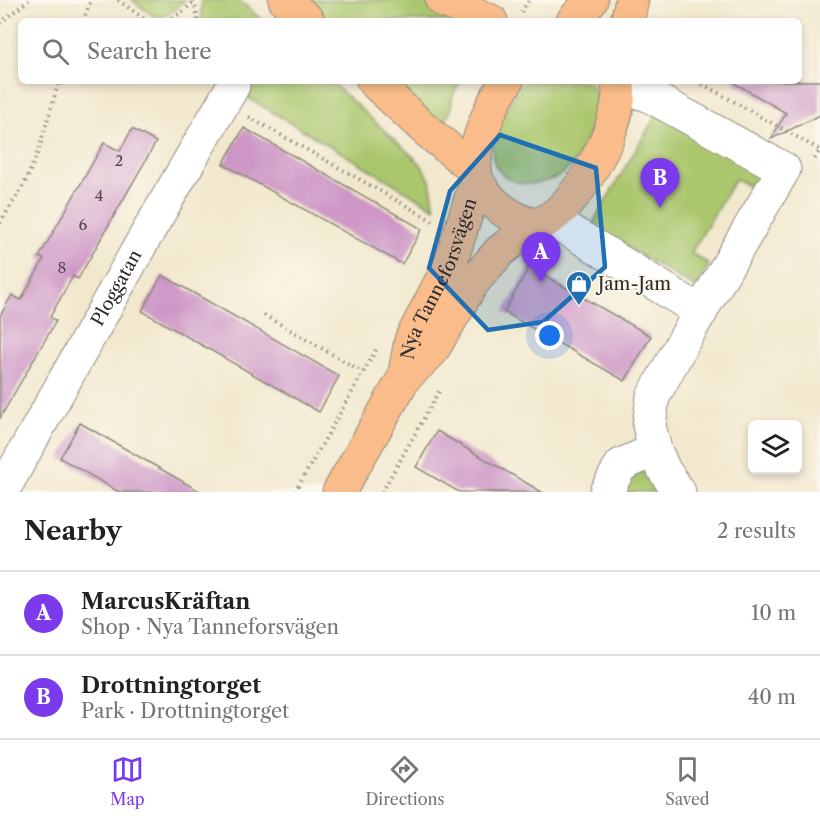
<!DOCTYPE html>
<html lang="en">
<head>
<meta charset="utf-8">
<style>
	:root { --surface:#fff; --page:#f2f2f2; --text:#222; --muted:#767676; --line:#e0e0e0; --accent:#7c3aed }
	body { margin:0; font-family:"Libre Caslon Text",serif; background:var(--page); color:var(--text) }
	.controls { position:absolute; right:18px; bottom:18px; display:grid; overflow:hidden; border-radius:9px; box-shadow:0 3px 9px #0003 }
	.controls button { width:54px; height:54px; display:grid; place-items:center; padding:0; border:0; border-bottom:2px solid var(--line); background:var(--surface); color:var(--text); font:30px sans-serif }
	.you { position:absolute; left:550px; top:336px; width:21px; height:21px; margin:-15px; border:4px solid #fff; border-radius:50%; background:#1a73e8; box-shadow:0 0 0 9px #1a73e833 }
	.badge { display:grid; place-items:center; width:39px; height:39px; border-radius:50%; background:var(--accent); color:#fff; font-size:20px; font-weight:700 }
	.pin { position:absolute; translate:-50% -50px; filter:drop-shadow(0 2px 3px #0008) }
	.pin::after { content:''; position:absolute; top:32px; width:21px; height:18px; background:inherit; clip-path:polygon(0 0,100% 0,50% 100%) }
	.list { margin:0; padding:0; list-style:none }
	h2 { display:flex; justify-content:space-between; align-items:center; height:78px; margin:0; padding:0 24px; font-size:26px }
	h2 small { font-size:20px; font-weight:400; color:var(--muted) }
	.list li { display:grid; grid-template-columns:39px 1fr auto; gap:18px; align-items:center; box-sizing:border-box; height:84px; padding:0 24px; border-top:2px solid var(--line) }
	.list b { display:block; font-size:22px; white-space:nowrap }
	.list p { margin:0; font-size:20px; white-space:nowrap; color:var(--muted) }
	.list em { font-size:20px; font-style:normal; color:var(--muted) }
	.icon { flex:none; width:33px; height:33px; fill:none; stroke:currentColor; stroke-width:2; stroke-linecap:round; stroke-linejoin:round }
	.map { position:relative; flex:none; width:820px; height:492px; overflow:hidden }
	.search { position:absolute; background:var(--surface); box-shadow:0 3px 9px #0003; left:18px; right:18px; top:18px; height:66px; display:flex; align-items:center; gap:15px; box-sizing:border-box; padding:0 21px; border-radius:9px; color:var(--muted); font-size:22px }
	.sheet { height:246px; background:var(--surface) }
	nav { display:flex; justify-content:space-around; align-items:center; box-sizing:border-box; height:84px; border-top:2px solid var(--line); background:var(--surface); font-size:16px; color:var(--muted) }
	nav a { display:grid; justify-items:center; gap:3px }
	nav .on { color:var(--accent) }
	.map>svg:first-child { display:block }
</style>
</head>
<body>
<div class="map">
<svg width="820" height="492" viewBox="0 0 820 492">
	<rect width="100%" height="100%" fill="#fbf7ec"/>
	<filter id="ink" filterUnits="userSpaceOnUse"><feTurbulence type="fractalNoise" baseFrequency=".0167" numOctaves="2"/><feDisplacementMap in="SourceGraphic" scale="12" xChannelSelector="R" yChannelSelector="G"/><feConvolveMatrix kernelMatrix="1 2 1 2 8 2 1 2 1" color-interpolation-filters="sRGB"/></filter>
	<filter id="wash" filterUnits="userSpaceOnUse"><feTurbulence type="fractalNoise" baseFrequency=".008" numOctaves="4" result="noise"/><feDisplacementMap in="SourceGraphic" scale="24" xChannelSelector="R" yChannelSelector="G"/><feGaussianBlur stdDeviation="1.35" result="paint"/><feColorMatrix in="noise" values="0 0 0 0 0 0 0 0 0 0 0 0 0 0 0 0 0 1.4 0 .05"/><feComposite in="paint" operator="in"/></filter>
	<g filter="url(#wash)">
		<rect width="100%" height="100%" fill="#f2e8ce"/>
		<g fill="#abc76e" stroke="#6b794c" stroke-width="1.5">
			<path d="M132,0h53c-25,26 -28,19 -53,0z"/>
			<polygon points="201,0 239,0 263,21 202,21"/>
			<polygon points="306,0 418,0 465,21 329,21"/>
			<polygon points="247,81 330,81 420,163 430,180 435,208 240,93"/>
			<polygon points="393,81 460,81 452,98 451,111 441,125"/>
			<path d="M524,81h65c12,18 8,38 -2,56 -5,11 -10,24 -19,32 -27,25 -82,19 -75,-26 3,-19 20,-47 31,-62z"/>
			<polygon points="659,110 764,172 754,189 735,179 691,253 709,264 696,288 591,226"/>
			<polygon points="640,468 657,492 616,492"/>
		</g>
		<g id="blocks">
			<g fill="#cd96c6">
				<polygon points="731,81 820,81 820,115 771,139 786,113"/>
				<polygon points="244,128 422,229 402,264 223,164"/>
				<polygon points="132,129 156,142 78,279 73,276 50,317 56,321 0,418 0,316 12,295 21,300 44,259 39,257 104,143 120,151"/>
				<polygon points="529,267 651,336 625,381 504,312"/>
				<polygon points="162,275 339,376 319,412 142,311"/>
				<polygon points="80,423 201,492 119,492 60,458"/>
				<polygon points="437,431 464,447 542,492 459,492 416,467"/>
			</g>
		</g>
	</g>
	<g filter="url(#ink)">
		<use href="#blocks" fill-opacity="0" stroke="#8e8a7c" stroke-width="1.5"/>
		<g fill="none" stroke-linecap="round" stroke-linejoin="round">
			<defs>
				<g id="minor">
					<polyline points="618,86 648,95 784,169 684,340 653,397 649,425 655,450 664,470 679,492"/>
					<polyline points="546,221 572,232 701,312"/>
					<path id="s1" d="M2,492l139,-248 92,-158"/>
					<polyline points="606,492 621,465 655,450"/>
				</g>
				<g id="major">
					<polyline points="285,0 308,21"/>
					<polyline points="442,0 491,21"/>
					<polyline points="573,21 591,0"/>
					<polyline points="627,21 632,0"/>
					<polyline points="373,81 427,131 475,170"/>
					<path d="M507,81c-14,19 -40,75 -30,98 4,12 16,24 26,31 8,6 23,15 33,14 37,-5 93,-109 81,-143"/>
					<path id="s2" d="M404,378l7,-38 39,-76 27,-84"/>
					<polyline points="339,492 404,378 431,352 473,282 500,251 534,225"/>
				</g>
			</defs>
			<use href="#minor" stroke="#8e8a7c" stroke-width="35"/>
			<use href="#major" stroke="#8e8a7c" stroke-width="35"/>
			<g stroke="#8e8a7c" stroke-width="4" stroke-dasharray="1.5 4.5" stroke-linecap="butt">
				<polyline points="118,0 147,21"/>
				<polyline points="194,1 198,21"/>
				<polyline points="521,12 529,0"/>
				<polyline points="83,21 91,0"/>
				<polyline points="167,21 184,11 194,1"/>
				<polyline points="0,23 29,0"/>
				<polyline points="697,81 820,150 814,160"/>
				<polyline points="249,117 433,221"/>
				<polyline points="0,223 25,183 39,149 59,81"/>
				<polyline points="264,315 363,372"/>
				<polyline points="295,492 376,350"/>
				<polyline points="382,492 441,388"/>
			</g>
			<use href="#minor" stroke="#fff" stroke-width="33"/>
			<use href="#major" stroke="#f9bc8a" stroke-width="33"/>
		</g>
	</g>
	<path fill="#1f6fb2" fill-opacity="0.2" stroke="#1f6fb2" stroke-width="4.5" stroke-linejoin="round" d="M500,135l96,33 9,99 -62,55 -55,8 -59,-62 21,-77z"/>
	<defs>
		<symbol id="shop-pin" viewBox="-11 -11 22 30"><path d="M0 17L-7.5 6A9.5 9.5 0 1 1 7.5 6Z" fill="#1f6fb2" stroke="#fbf7ec"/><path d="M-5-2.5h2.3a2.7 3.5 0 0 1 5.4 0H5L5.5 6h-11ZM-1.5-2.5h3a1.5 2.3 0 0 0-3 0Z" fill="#fff"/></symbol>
	</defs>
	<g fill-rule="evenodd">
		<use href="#shop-pin" x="564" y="269" width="30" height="40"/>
	</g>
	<g text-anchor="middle" stroke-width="4.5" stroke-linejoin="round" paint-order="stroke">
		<g font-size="15" fill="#544652">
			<text x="119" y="166">2</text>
			<text x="99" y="201">4</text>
			<text x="83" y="230">6</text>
			<text x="62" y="273">8</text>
		</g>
		<g font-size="18" fill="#2b2b2b" stroke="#fbf7ec">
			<text dy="6" stroke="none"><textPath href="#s2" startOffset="106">Nya Tanneforsvägen</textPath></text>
			<text dy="6" stroke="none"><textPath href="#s1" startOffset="234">Ploggatan</textPath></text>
		</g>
		<g font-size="18" fill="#2b2b2b" stroke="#fbf7ec" text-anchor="start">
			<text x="598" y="290">Jam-Jam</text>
		</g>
	</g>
</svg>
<div class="controls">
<button><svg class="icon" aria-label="layers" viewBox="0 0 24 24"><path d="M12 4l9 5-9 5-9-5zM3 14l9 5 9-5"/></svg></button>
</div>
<div class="you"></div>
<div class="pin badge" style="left:541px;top:282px">A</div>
<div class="pin badge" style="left:660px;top:208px">B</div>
<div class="search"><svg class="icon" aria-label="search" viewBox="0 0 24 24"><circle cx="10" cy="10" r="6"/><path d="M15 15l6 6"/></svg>Search here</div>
</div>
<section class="sheet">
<h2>Nearby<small>2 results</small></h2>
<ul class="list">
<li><span class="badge">A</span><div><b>MarcusKräftan</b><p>Shop · Nya Tanneforsvägen</p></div><em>10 m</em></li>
<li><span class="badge">B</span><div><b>Drottningtorget</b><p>Park · Drottningtorget</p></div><em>40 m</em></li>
</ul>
</section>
<nav>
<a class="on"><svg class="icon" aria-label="map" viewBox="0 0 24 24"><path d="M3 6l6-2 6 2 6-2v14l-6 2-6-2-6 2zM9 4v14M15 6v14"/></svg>Map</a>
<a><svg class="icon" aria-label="directions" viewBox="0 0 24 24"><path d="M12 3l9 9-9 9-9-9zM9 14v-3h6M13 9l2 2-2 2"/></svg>Directions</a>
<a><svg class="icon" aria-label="saved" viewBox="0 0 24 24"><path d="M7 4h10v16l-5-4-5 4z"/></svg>Saved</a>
</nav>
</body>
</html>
